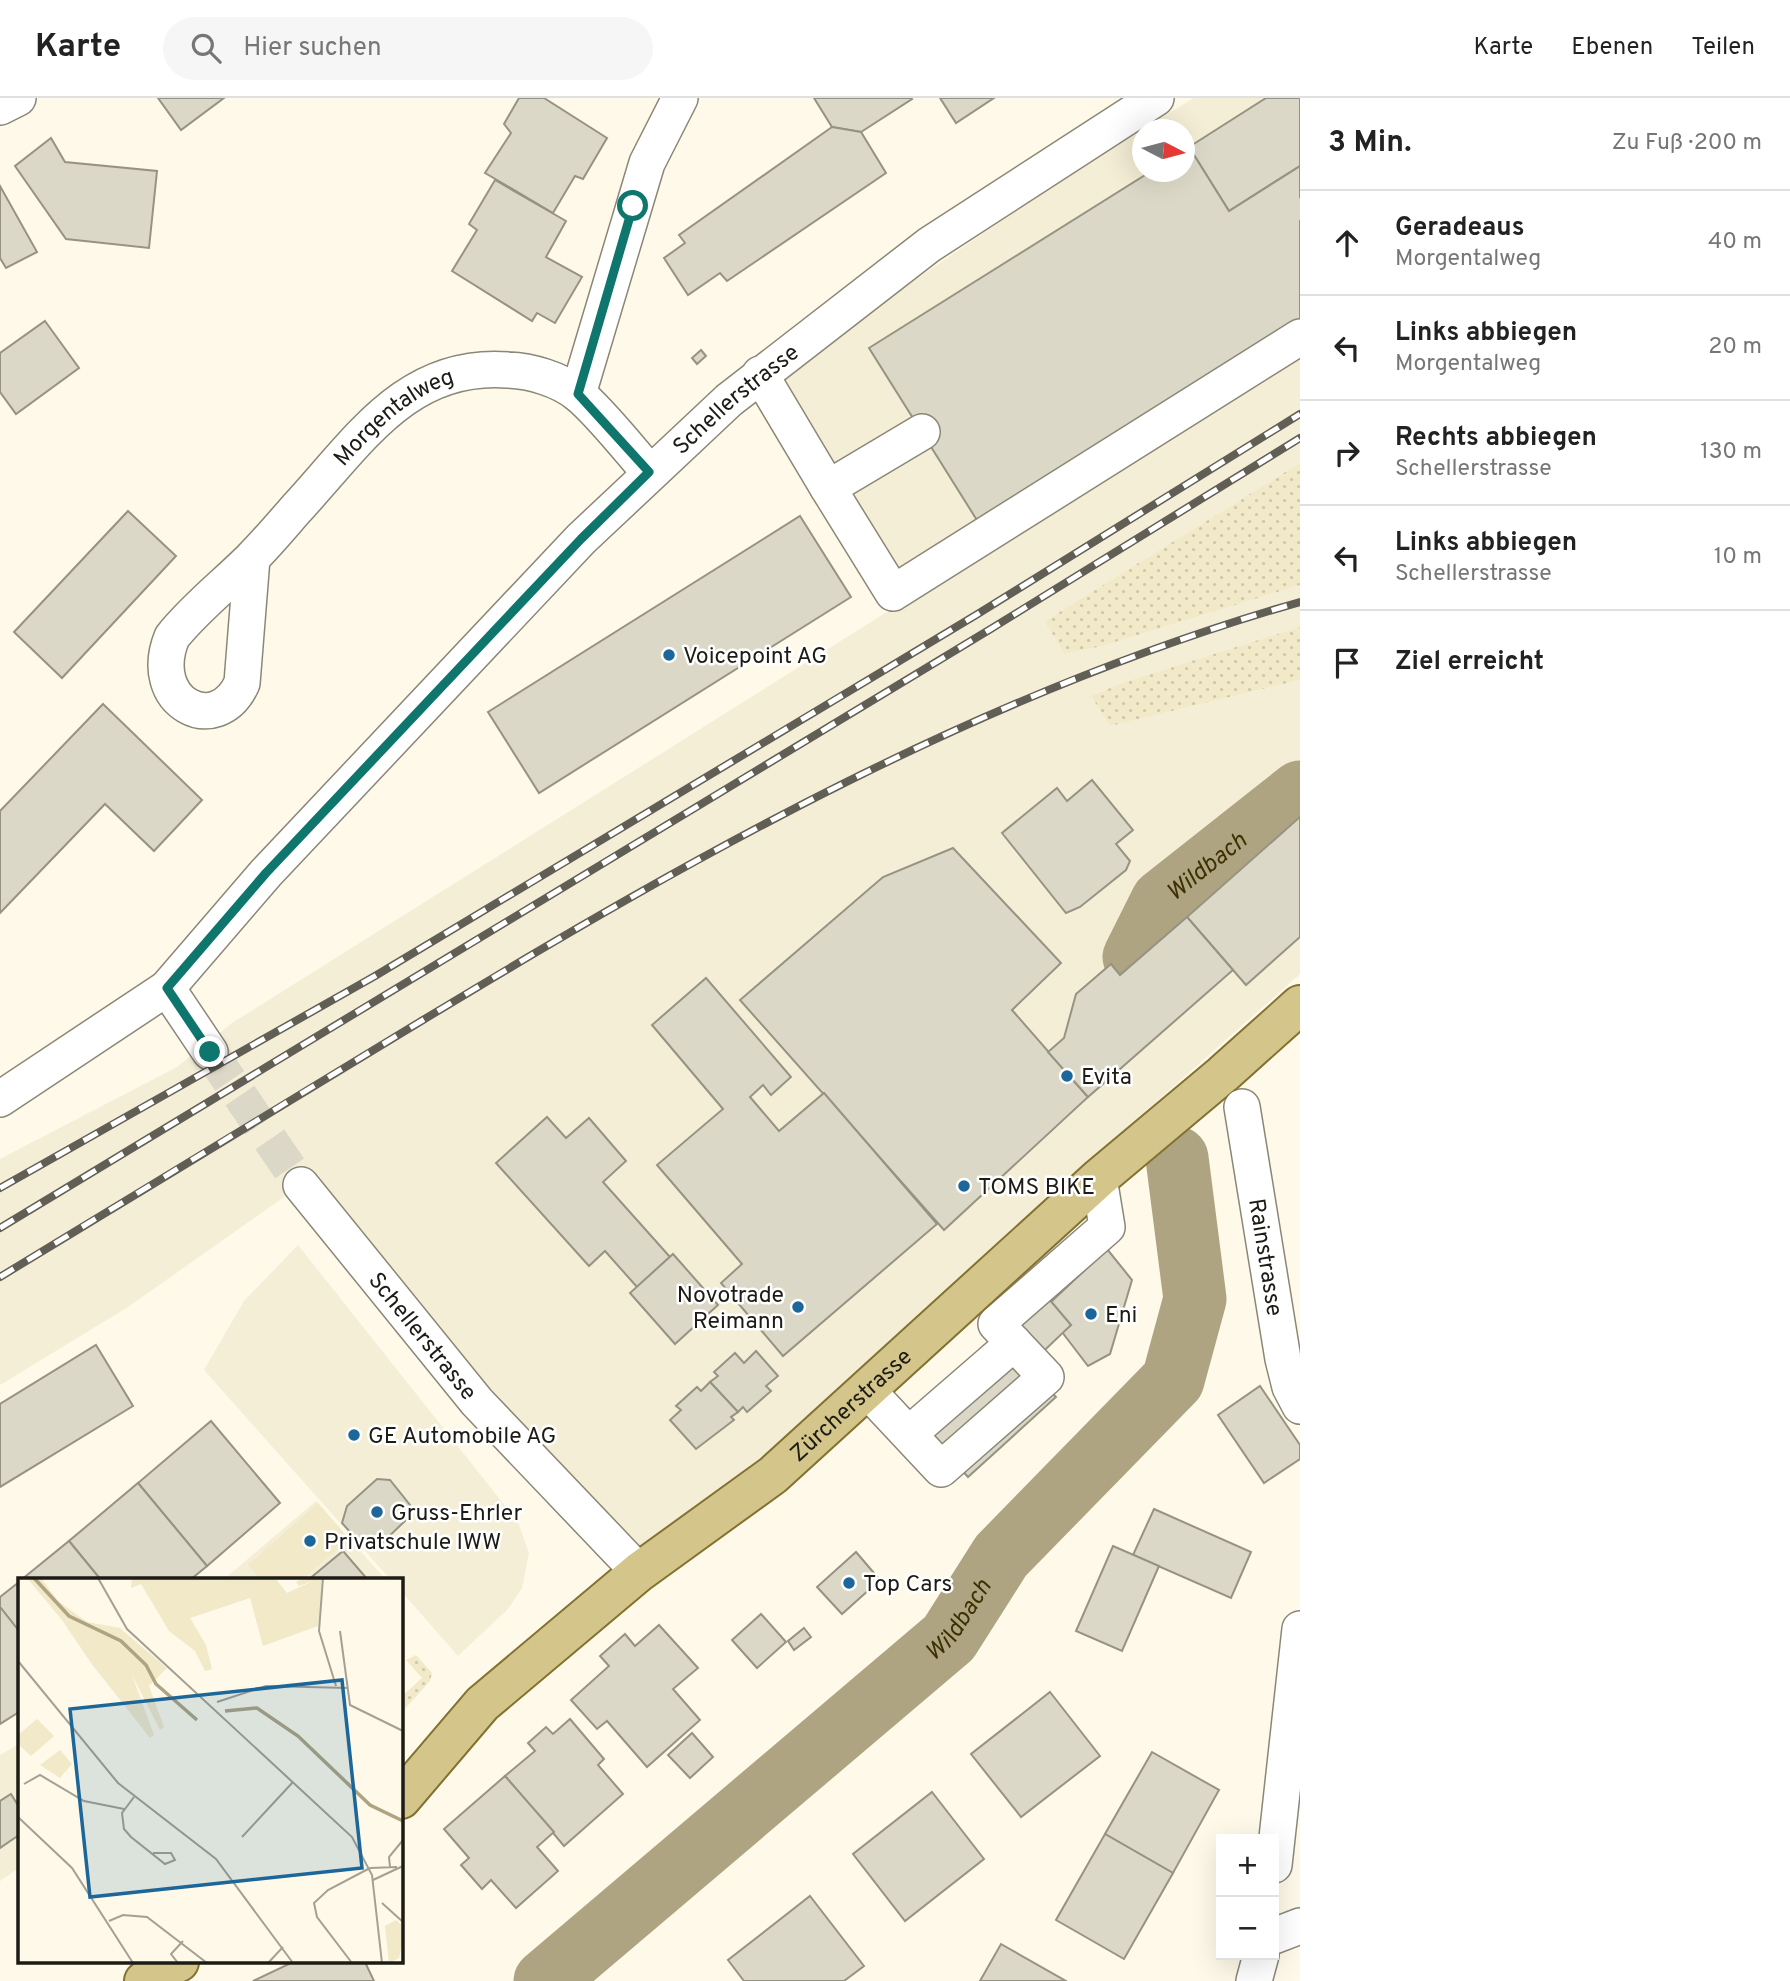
<!DOCTYPE html>
<html lang="de">
<head>
<meta charset="utf-8">
<style>
	:root { --surface:#fff; --page:#f6f6f6; --text:#222; --muted:#767676; --line:#e0e0e0 }
	body { margin:0; font-family:Overpass,sans-serif; background:var(--page); color:var(--text) }
	.controls { position:absolute; right:21px; bottom:21px; display:grid; overflow:hidden; border-radius:0px; box-shadow:0 7px 28px #0002 }
	.controls button { width:63px; height:63px; display:grid; place-items:center; padding:0; border:0; border-bottom:2px solid var(--line); background:var(--surface); color:var(--text); font:35px sans-serif }
	.compass { position:absolute; left:1132px; top:21px; width:63px; height:63px; border-radius:50%; background:var(--surface); box-shadow:0 7px 28px #0002; rotate:96deg }
	.stop { position:absolute; width:21px; height:21px; margin:-16px; border:5px solid #0f766e; border-radius:50%; background:#fff }
	.stop.end { background:#0f766e; border-color:#fff; box-shadow:0 2px 7px #0008 }
	.list { margin:0; padding:0; list-style:none }
	h2 { display:flex; justify-content:space-between; align-items:center; height:91px; margin:0; padding:0 28px; font-size:30px }
	h2 small { font-size:23px; font-weight:400; color:var(--muted) }
	.list li { display:grid; grid-template-columns:46px 1fr auto; gap:21px; align-items:center; box-sizing:border-box; height:105px; padding:0 28px; border-top:2px solid var(--line) }
	.list b { display:block; font-size:26px; white-space:nowrap }
	.list p { margin:0; font-size:23px; white-space:nowrap; color:var(--muted) }
	.list em { font-size:23px; font-style:normal; color:var(--muted) }
	.icon { flex:none; width:38px; height:38px; fill:none; stroke:currentColor; stroke-width:2; stroke-linecap:round; stroke-linejoin:round }
	.map { position:relative; flex:none; width:1300px; height:1883px; overflow:hidden }
	header { display:flex; align-items:center; gap:42px; box-sizing:border-box; height:98px; padding:0 35px; background:var(--surface); border-bottom:2px solid var(--line) }
	header strong { font-size:33px }
	nav { display:flex; gap:38px; margin-inline-start:auto; font-size:24px }
	.search { width:490px; height:63px; background:var(--page); display:flex; align-items:center; gap:18px; box-sizing:border-box; padding:0 24px; border-radius:38px; color:var(--muted); font-size:26px }
	main { display:flex }
	aside { flex:1; background:var(--surface) }
	.map>svg:first-child { display:block }
</style>
</head>
<body>
<header>
<strong>Karte</strong>
<div class="search"><svg class="icon" aria-label="search" viewBox="0 0 24 24"><circle cx="10" cy="10" r="6"/><path d="M15 15l6 6"/></svg>Hier suchen</div>
<nav><a>Karte</a><a>Ebenen</a><a>Teilen</a></nav>
</header>
<main>
<div class="map">
<svg width="1300" height="1883" viewBox="0 0 1300 1883">
	<defs>
		<pattern id="grass-dots" width="8" height="8" patternUnits="userSpaceOnUse" patternTransform="scale(1.75)"><rect width="8" height="8" fill="#f2e9c8"/><path d="M2 2h.1M6 6h.1" fill="none" stroke="#cfc7ab" stroke-width="1.8" stroke-linecap="round"/></pattern>
	</defs>
	<rect width="100%" height="100%" fill="#fef9e8"/>
	<g fill="#f5eed6">
		<polygon points="1194,0 1300,0 1300,365 1045,523 1064,556 1102,548 1300,487 1300,529 1124,584 1091,598 1110,628 1300,582 1300,876 1003,1140 925,1238 639,1474 301,1087 128,1209 0,1287 0,1061 177,969 232,925 890,512 759,302 906,188 1059,84 1142,32 1142,74 1184,74 1184,32 1143,31"/>
		<polygon points="298,1147 518,1424 529,1455 522,1490 508,1511 458,1558 401,1493 401,1482 391,1482 204,1272 244,1203"/>
		<polygon points="316,1403 386,1482 223,1482"/>
		<polygon points="19,1646 19,1770 0,1783 0,1657"/>
	</g>
	<g fill="url(#grass-dots)">
		<polygon points="1300,365 1300,487 1102,548 1064,556 1045,523"/>
		<polygon points="1300,529 1300,582 1110,628 1091,598 1124,584"/>
		<polygon points="416,1557 432,1575 430,1583 401,1615 401,1599 422,1580 406,1562"/>
	</g>
	<polygon fill="#f2e9c8" points="318,1405 349,1441 302,1482 261,1482 248,1467"/>
	<g fill="none" stroke-linecap="round" stroke-linejoin="round">
		<g stroke="#aea481" stroke-width="63">
			<path id="s1" d="M1134,859l28,-56 138,-109"/>
			<path id="s2" d="M545,1883l404,-343 52,-82 172,-176 22,-81 -18,-141"/>
		</g>
	</g>
	<g fill="#dcd8c7" stroke="#979383" stroke-width="2">
		<polygon points="158,0 224,0 181,32"/>
		<polygon points="519,0 544,0 607,40 583,81 575,78 553,115 485,75 511,35 504,26"/>
		<polygon points="814,0 911,0 912,1 861,34 832,29"/>
		<polygon points="940,0 994,0 956,25"/>
		<polygon points="1266,0 1300,0 1300,68 1229,113 1189,49"/>
		<polygon points="832,29 861,34 886,75 727,183 720,175 688,197 664,160 685,145 679,137"/>
		<polygon points="51,40 65,64 157,73 149,150 66,141 15,68"/>
		<polygon points="1189,49 1229,113 1300,68 1300,225 980,427 869,250 1150,74 1184,74 1184,52"/>
		<polygon points="495,82 566,123 546,159 582,179 555,225 537,215 532,223 452,173 477,132 469,126"/>
		<polygon points="0,88 37,154 6,170 0,160"/>
		<polygon points="45,223 79,270 16,316 0,294 0,255"/>
		<polygon points="701,252 706,258 697,266 692,260"/>
		<polygon points="128,413 176,458 62,580 14,534"/>
		<polygon points="800,418 851,499 539,695 488,614"/>
		<polygon points="103,606 202,702 154,753 105,706 0,815 0,713"/>
		<polygon points="1092,682 1133,732 1116,746 1130,763 1126,772 1080,809 1066,815 1002,735 1057,690 1067,703"/>
		<polygon points="1300,719 1300,839 1246,887 1187,819"/>
		<polygon points="953,750 1061,865 1012,912 1088,999 944,1132 740,902 883,779"/>
		<polygon points="1187,819 1233,872 1088,999 1048,954 1064,940 1076,896 1111,866 1120,877"/>
		<polygon points="706,880 791,979 771,997 763,987 750,999 779,1033 824,995 937,1126 783,1258 721,1185 742,1166 657,1067 723,1011 652,927"/>
		<polygon points="547,1019 566,1040 589,1020 626,1063 603,1084 670,1159 637,1189 605,1153 589,1168 496,1065"/>
		<polygon points="1107,1151 1132,1182 1110,1256 1088,1268 1062,1234 1071,1227 1051,1204"/>
		<polygon points="673,1156 718,1207 675,1246 630,1195"/>
		<polygon points="1043,1194 1071,1227 1027,1269 1056,1299 968,1379 910,1315"/>
		<polygon points="96,1247 133,1308 0,1389 0,1306"/>
		<polygon points="756,1253 778,1278 766,1288 771,1293 747,1314 743,1309 738,1314 710,1284 718,1278 714,1274 735,1255 744,1265"/>
		<polygon points="710,1284 738,1314 731,1319 734,1322 696,1351 670,1322 681,1312 676,1308 697,1289 701,1293"/>
		<polygon points="1260,1288 1300,1347 1300,1361 1264,1385 1218,1317"/>
		<polygon points="211,1323 280,1405 207,1468 138,1385"/>
		<polygon points="377,1381 390,1382 410,1407 408,1420 379,1448 360,1445 342,1425 347,1408"/>
		<polygon points="138,1385 207,1468 190,1482 101,1482 69,1443"/>
		<polygon points="1154,1411 1251,1454 1231,1500 1133,1457"/>
		<polygon points="69,1443 101,1482 21,1482"/>
		<polygon points="1113,1448 1159,1468 1122,1553 1076,1533"/>
		<polygon points="343,1453 368,1482 308,1482"/>
		<polygon points="856,1454 880,1482 842,1516 817,1489"/>
		<polygon points="19,1484 19,1533 0,1509 0,1499"/>
		<polygon points="0,1509 19,1533 19,1614 0,1626"/>
		<polygon points="761,1516 786,1544 757,1570 732,1542"/>
		<polygon points="659,1527 698,1570 673,1591 700,1622 647,1669 607,1623 597,1631 571,1602 609,1568 600,1558 625,1536 635,1548"/>
		<polygon points="804,1530 811,1539 794,1552 788,1543"/>
		<polygon points="1050,1594 1100,1658 1021,1719 971,1656"/>
		<polygon points="570,1621 604,1661 598,1667 623,1696 564,1748 505,1678 535,1653 528,1645 546,1629 553,1636"/>
		<polygon points="692,1635 713,1659 690,1680 668,1657"/>
		<polygon points="1152,1654 1219,1692 1173,1775 1105,1736"/>
		<polygon points="505,1678 554,1734 537,1749 558,1773 516,1810 491,1782 482,1791 461,1767 469,1760 444,1731"/>
		<polygon points="932,1694 984,1761 905,1823 853,1756"/>
		<polygon points="11,1696 19,1709 19,1737 0,1750 0,1703"/>
		<polygon points="1105,1736 1173,1775 1124,1861 1056,1822"/>
		<polygon points="810,1798 864,1868 844,1883 744,1883 728,1862"/>
		<polygon points="1001,1846 1066,1883 980,1883"/>
		<polygon points="293,1864 365,1864 374,1883 253,1883"/>
	</g>
	<g fill="none" stroke-linecap="round" stroke-linejoin="round">
		<g stroke="#dcd8c8" stroke-width="35" stroke-dasharray="35 18" stroke-linecap="butt">
			<polyline points="922,334 1300,101"/>
			<polyline points="210,954 301,1087"/>
		</g>
		<defs>
			<g id="minor">
				<polyline points="0,9 18,0"/>
				<polyline points="760,276 828,390 922,334"/>
				<polyline points="578,296 647,65 680,0"/>
				<polyline points="828,390 893,495 1300,239"/>
				<path id="s3" d="M252,460l-10,125c-25,56 -97,20 -70,-46 23,-29 53,-52 79,-78 16,-16 31,-34 46,-51 62,-67 110,-146 211,-138 23,1 51,9 70,24 22,18 51,55 71,78"/>
				<polyline points="167,890 210,954"/>
				<path id="s4" d="M0,1001l167,-111 99,-115 315,-334 148,-139 200,-155 227,-147"/>
				<path id="s5" d="M1242,1009l41,252 7,28 10,19"/>
				<path id="s6" d="M301,1087l176,217 162,170"/>
				<polyline points="867,1292 941,1371 1046,1279 996,1226 1107,1129 1099,1080"/>
				<polyline points="909,1336 1014,1245"/>
				<polyline points="1274,1767 1300,1531"/>
				<polyline points="1274,1838 1300,1828"/>
				<polyline points="1254,1883 1261,1857"/>
			</g>
			<g id="major">
				<path id="s7" d="M401,1701l81,-95 157,-132 134,-97 326,-297 124,-104 77,-69"/>
				<polyline points="144,1883 179,1864"/>
			</g>
		</defs>
		<use href="#minor" stroke="#8b8777" stroke-width="38"/>
		<use href="#major" stroke="#827130" stroke-width="42"/>
		<use href="#minor" stroke="#fff" stroke-width="35"/>
		<use href="#major" stroke="#d4c58b" stroke-width="38"/>
		<defs>
			<g id="rail">
				<polyline points="0,1090 375,878 976,517 1300,316"/>
				<polyline points="0,1130 989,532 1300,340"/>
				<path d="M0,1179c141,-86 282,-172 423,-257 279,-169 561,-328 877,-418"/>
			</g>
		</defs>
		<use href="#rail" stroke="#615e55" stroke-width="8"/>
		<use href="#rail" stroke="#fff" stroke-width="5" stroke-dasharray="16" stroke-linecap="butt"/>
	</g>
	<g fill="none" stroke-linecap="round" stroke-linejoin="round">
		<polyline stroke="#0f766e" stroke-width="9" points="210,954 167,890 266,775 581,441 649,374 578,296 633,108"/>
	</g>
	<g fill="#1d669a" stroke="#fff" stroke-width="2.5">
		<circle cx="669" cy="557" r="7"/>
		<circle cx="1067" cy="978" r="7"/>
		<circle cx="964" cy="1088" r="7"/>
		<circle cx="798" cy="1209" r="7"/>
		<circle cx="1091" cy="1216" r="7"/>
		<circle cx="354" cy="1337" r="7"/>
		<circle cx="377" cy="1414" r="7"/>
		<circle cx="310" cy="1443" r="7"/>
		<circle cx="849" cy="1485" r="7"/>
	</g>
	<g text-anchor="middle" stroke-width="5" stroke-linejoin="round" paint-order="stroke">
		<g font-size="23" fill="#1d1b15" stroke="#fff">
			<text dy="8" stroke="none"><textPath href="#s4" startOffset="1020">Schellerstrasse</textPath></text>
			<text dy="8" stroke="none"><textPath href="#s3" startOffset="584">Morgentalweg</textPath></text>
			<text dy="8" stroke="none"><textPath href="#s5" startOffset="152">Rainstrasse</textPath></text>
			<text dy="8" stroke="none"><textPath href="#s6" startOffset="194">Schellerstrasse</textPath></text>
			<text dy="8" stroke="none"><textPath href="#s7" startOffset="600">Zürcherstrasse</textPath></text>
		</g>
		<g font-size="23" fill="#1d1b15" stroke="#fff" text-anchor="start">
			<text x="683" y="565">Voicepoint AG</text>
			<text x="1081" y="986">Evita</text>
			<text x="978" y="1096">TOMS BIKE</text>
			<text x="784" y="1204" text-anchor="end">Novotrade<tspan x="784" dy="26">Reimann</tspan></text>
			<text x="1105" y="1224">Eni</text>
			<text x="368" y="1345">GE Automobile AG</text>
			<text x="391" y="1422">Gruss-Ehrler</text>
			<text x="324" y="1451">Privatschule IWW</text>
			<text x="863" y="1493">Top Cars</text>
		</g>
		<g font-size="24" font-style="italic" fill="#3c3101" stroke="#fff">
			<text dy="8" stroke="none"><textPath href="#s1" startOffset="119">Wildbach</textPath></text>
			<text dy="8" stroke="none"><textPath href="#s2" startOffset="550">Wildbach</textPath></text>
		</g>
	</g>
	<g transform="translate(18 1480)">
		<rect width="385" height="385" fill="#fef9e8"/>
		<path d="M9,0h14l17,23 29,21 33,6 47,40 -18,18 15,41 -4,3 -28,-55 22,60 -4,3 -59,-75 16,-19 -36,-23 -9,-1zM114,0h143l12,15 26,-12 -14,5 -3,-4 8,-4h19l-5,48 -55,20 -13,-48 -60,20 16,27 6,24 -7,2 -10,-20 -26,-20 -28,-47 -10,4z" fill="#f2e9c8"/>
		<path d="M19,141l17,17 -23,20 -13,-12v-9zM42,172l12,14 -12,14 -20,-13zM378,342l7,6v16l-4,16 -10,5 -4,-37z" fill="#f2e9c8"/>
		<path d="M44,42l9,1 37,22 -17,20z" fill="#f2e9c8"/>
		<path fill="none" stroke="#aea481" stroke-width="3.5" d="M16,0l35,38 52,25 25,24 10,19 41,36M207,133l32,-3 41,28 72,69 33,16"/>
		<path fill="none" stroke="#a4a094" stroke-width="2" d="M80,0l29,51 225,208 20,38 10,88M305,0l-4,53 17,55M322,53l10,74 53,26M0,83l100,122 98,76 77,104M199,124l49,-16 82,2M6,206l16,-9 44,26 40,8M116,219l-12,16 2,16 7,8 34,27 10,-4 -4,-7h-18M0,239l54,51 61,95M224,259l51,-55M372,289l-1,-10 14,-17M352,290l27,-1M355,302l30,-14M364,325l21,19M91,343l14,-6 24,2 60,46M160,385l-7,-9 12,-13M250,385l15,-16M334,385l-35,-46 -3,-14 14,-13 42,-22"/>
		<path fill="#1d669a" fill-opacity="0.15" stroke="#1d669a" stroke-width="3.5" d="M324,102l20,188 -272,29 -20,-188z"/>
		<rect width="385" height="385" fill="none" stroke="#1d1b15" stroke-width="3.5"/>
	</g>
</svg>
<div class="controls">
<button>+</button>
<button>−</button>
</div>
<svg class="compass" viewBox="-18 -18 36 36"><path d="M0-13l5 13h-10z" fill="#e53935"/><path d="M0 13l5-13h-10z" fill="#767676"/></svg>
<div class="stop" style="left:633px;top:108px"></div>
<div class="stop end" style="left:210px;top:954px"></div>
</div>
<aside>
<h2>3 Min.<small>Zu Fuß · 200 m</small></h2>
<ul class="list">
<li><svg class="icon" aria-label="ahead" viewBox="0 0 24 24"><path d="M12 20V5M6 11l6-6 6 6"/></svg><div><b>Geradeaus</b><p>Morgentalweg</p></div><em>40 m</em></li>
<li><svg class="icon" aria-label="left" viewBox="0 0 24 24"><path d="M17 20v-9H6M10 6l-5 5 5 5"/></svg><div><b>Links abbiegen</b><p>Morgentalweg</p></div><em>20 m</em></li>
<li><svg class="icon" aria-label="right" viewBox="0 0 24 24"><path d="M7 20v-9h11M14 6l5 5-5 5"/></svg><div><b>Rechts abbiegen</b><p>Schellerstrasse</p></div><em>130 m</em></li>
<li><svg class="icon" aria-label="left" viewBox="0 0 24 24"><path d="M17 20v-9H6M10 6l-5 5 5 5"/></svg><div><b>Links abbiegen</b><p>Schellerstrasse</p></div><em>10 m</em></li>
<li><svg class="icon" aria-label="arrive" viewBox="0 0 24 24"><path d="M6 21V4h12l-3 4 3 4H6"/></svg><div><b>Ziel erreicht</b></div></li>
</ul>
</aside>
</main>
</body>
</html>
